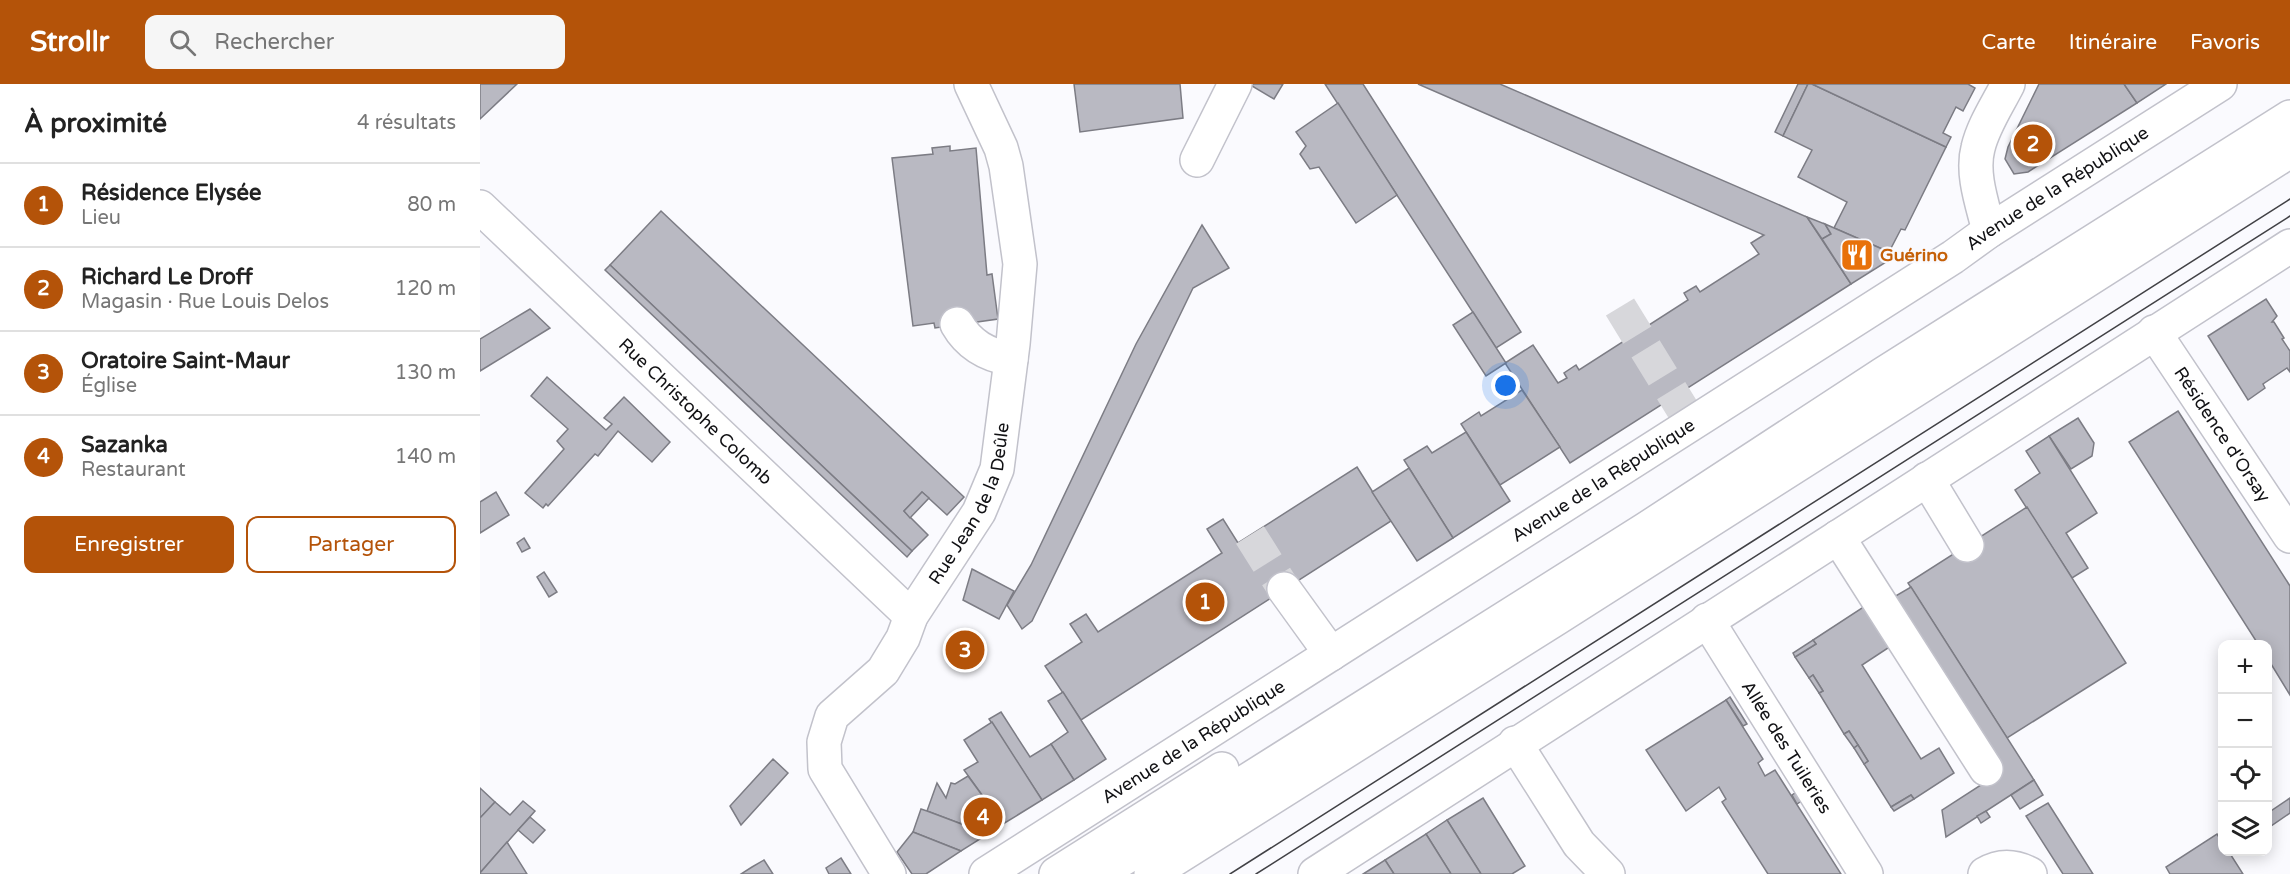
<!DOCTYPE html>
<html lang="fr">
<head>
<meta charset="utf-8">
<style>
	:root { --surface:#fff; --page:#f6f6f6; --text:#222; --muted:#767676; --line:#e0e0e0; --accent:#b45309 }
	body { margin:0; font-family:"Varela Round",sans-serif; background:var(--page); color:var(--text) }
	.controls { position:absolute; right:18px; bottom:18px; display:grid; overflow:hidden; border-radius:12px; box-shadow:0 3px 15px #0003 }
	.controls button { width:54px; height:54px; display:grid; place-items:center; padding:0; border:0; border-bottom:2px solid var(--line); background:var(--surface); color:var(--text); font:30px sans-serif }
	.you { position:absolute; left:1026px; top:302px; width:21px; height:21px; margin:-15px; border:4px solid #fff; border-radius:50%; background:#1a73e8; box-shadow:0 0 0 9px #1a73e833 }
	.badge { display:grid; place-items:center; width:39px; height:39px; border-radius:50%; background:var(--accent); color:#fff; font-size:20px; font-weight:700 }
	.pin { position:absolute; translate:-50% -50%; border:3px solid #fff; box-shadow:0 2px 6px #0006 }
	.list { margin:0; padding:0; list-style:none }
	h2 { display:flex; justify-content:space-between; align-items:center; height:78px; margin:0; padding:0 24px; font-size:26px }
	h2 small { font-size:20px; font-weight:400; color:var(--muted) }
	.list li { display:grid; grid-template-columns:39px 1fr auto; gap:18px; align-items:center; box-sizing:border-box; height:84px; padding:0 24px; border-top:2px solid var(--line) }
	.list b { display:block; font-size:22px; white-space:nowrap }
	.list p { margin:0; font-size:20px; white-space:nowrap; color:var(--muted) }
	.list em { font-size:20px; font-style:normal; color:var(--muted) }
	.actions { display:flex; gap:12px; padding:18px 24px }
	.actions a { flex:1; padding:14px 0; border:2px solid var(--accent); border-radius:12px; text-align:center; font-size:21px; color:var(--accent) }
	.actions .main { background:var(--accent); color:#fff }
	.icon { flex:none; width:33px; height:33px; fill:none; stroke:currentColor; stroke-width:2; stroke-linecap:round; stroke-linejoin:round }
	.map { position:relative; flex:none; width:1810px; height:790px; overflow:hidden }
	header { display:flex; align-items:center; gap:36px; box-sizing:border-box; height:84px; padding:0 30px; background:var(--accent); color:#fff }
	header strong { font-size:28px }
	nav { display:flex; gap:33px; margin-inline-start:auto; font-size:21px }
	.search { width:420px; height:54px; background:var(--page); display:flex; align-items:center; gap:15px; box-sizing:border-box; padding:0 21px; border-radius:12px; color:var(--muted); font-size:22px }
	main { display:flex }
	aside { flex:1; background:var(--surface) }
	.map>svg:first-child { display:block }
</style>
</head>
<body>
<header>
<strong>Strollr</strong>
<div class="search"><svg class="icon" aria-label="search" viewBox="0 0 24 24"><circle cx="10" cy="10" r="6"/><path d="M15 15l6 6"/></svg>Rechercher</div>
<nav><a>Carte</a><a>Itinéraire</a><a>Favoris</a></nav>
</header>
<main>
<aside>
<h2>À proximité<small>4 résultats</small></h2>
<ul class="list">
<li><span class="badge">1</span><div><b>Résidence Elysée</b><p>Lieu</p></div><em>80 m</em></li>
<li><span class="badge">2</span><div><b>Richard Le Droff</b><p>Magasin · Rue Louis Delos</p></div><em>120 m</em></li>
<li><span class="badge">3</span><div><b>Oratoire Saint-Maur</b><p>Église</p></div><em>130 m</em></li>
<li><span class="badge">4</span><div><b>Sazanka</b><p>Restaurant</p></div><em>140 m</em></li>
</ul>
<div class="actions"><a class="main">Enregistrer</a><a>Partager</a></div>
</aside>
<div class="map">
<svg width="1810" height="790" viewBox="0 0 1810 790">
	<rect width="100%" height="100%" fill="#fafafe"/>
	<g fill="#b9b9c2" stroke="#7c7c84" stroke-width="1.5">
		<polygon points="0,0 37,0 0,35"/>
		<polygon points="594,0 700,0 703,34 600,48"/>
		<polygon points="773,0 803,0 794,15 772,2"/>
		<polygon points="845,0 883,0 1041,248 1016,264"/>
		<polygon points="938,0 1020,0 1327,133 1371,200 1090,379 1025,279 1053,261 1078,299 1087,294 1084,289 1096,281 1099,286 1208,216 1204,209 1216,202 1220,208 1279,170 1271,159 1284,151"/>
		<polygon points="1318,0 1328,0 1303,52 1295,48"/>
		<polygon points="1328,0 1332,0 1466,63 1425,146 1421,145 1409,168 1354,144 1367,118 1318,93 1332,66 1303,52"/>
		<polygon points="1332,0 1488,0 1495,4 1483,27 1476,23 1463,49 1471,53 1466,63"/>
		<polygon points="1559,0 1644,0 1657,19 1548,88 1534,90 1525,75 1528,63"/>
		<polygon points="1644,0 1686,0 1657,19"/>
		<polygon points="858,19 917,111 876,139 839,83 830,85 820,70 826,62 816,48"/>
		<polygon points="470,62 470,67 496,64 507,191 512,190 518,235 455,244 454,239 433,242 412,74 453,70 452,64"/>
		<polygon points="181,127 484,413 467,431 442,408 424,427 448,451 432,467 130,181"/>
		<polygon points="1327,133 1345,140 1351,150 1342,155"/>
		<polygon points="1345,140 1409,168 1414,170 1411,175 1371,200 1342,155 1351,150"/>
		<polygon points="722,141 749,184 713,204 552,537 542,545 527,521 551,481 656,260"/>
		<polygon points="130,181 432,467 427,473 125,186"/>
		<polygon points="1786,215 1797,232 1792,238 1794,238 1804,254 1802,255 1810,267 1810,288 1807,284 1783,300 1785,304 1768,316 1728,252"/>
		<polygon points="50,225 70,244 0,287 0,255"/>
		<polygon points="993,228 1026,279 1006,292 973,241"/>
		<polygon points="67,293 126,346 132,340 124,334 144,313 190,358 172,378 138,347 118,372 115,370 68,422 66,420 63,424 45,409 84,365 77,357 88,345 51,312"/>
		<polygon points="1042,306 1080,363 1020,401 981,340 999,328 1001,332"/>
		<polygon points="1698,327 1810,502 1810,611 1788,575 1788,560 1778,560 1649,358"/>
		<polygon points="1598,334 1614,359 1612,372 1591,385 1569,352"/>
		<polygon points="986,348 1030,417 973,454 924,376 947,362 952,369"/>
		<polygon points="1569,352 1617,429 1586,449 1608,484 1592,494 1535,406 1560,389 1546,367"/>
		<polygon points="877,383 911,437 601,636 565,582 602,558 590,540 606,530 618,548 742,469 727,445 743,435 758,459"/>
		<polygon points="929,384 973,454 937,477 892,408"/>
		<polygon points="16,408 29,431 0,449 0,418"/>
		<polygon points="442,408 449,414 430,434 424,427"/>
		<polygon points="1547,423 1646,579 1527,654 1428,499"/>
		<polygon points="44,454 50,464 42,468 37,459"/>
		<polygon points="492,485 534,507 519,535 483,516"/>
		<polygon points="64,488 77,508 69,513 57,493"/>
		<polygon points="1431,503 1554,696 1466,753 1462,726 1518,690 1407,517"/>
		<polygon points="1385,522 1411,562 1382,581 1441,675 1459,664 1474,689 1434,715 1431,711 1411,723 1384,680 1388,677 1378,661 1369,647 1364,650 1339,609 1343,607 1333,591 1329,594 1315,573 1336,560 1333,556"/>
		<polygon points="1333,556 1336,560 1315,573 1313,569"/>
		<polygon points="1333,591 1343,607 1339,609 1329,594"/>
		<polygon points="583,608 626,675 594,696 571,660 588,648 568,617"/>
		<polygon points="1250,613 1267,640 1263,642 1246,616"/>
		<polygon points="1246,616 1283,675 1278,679 1285,692 1295,686 1361,790 1288,790 1242,718 1246,715 1239,703 1206,727 1166,666"/>
		<polygon points="521,628 550,673 571,660 594,696 562,716 509,635"/>
		<polygon points="512,638 562,716 523,740 484,686 498,678 484,656"/>
		<polygon points="1369,647 1378,661 1374,664 1364,650"/>
		<polygon points="1378,661 1388,677 1384,680 1374,664"/>
		<polygon points="293,675 308,689 261,741 250,722"/>
		<polygon points="488,692 523,740 508,750 447,727 457,699 466,714 471,699 475,700"/>
		<polygon points="1554,696 1563,711 1540,725 1531,711"/>
		<polygon points="0,704 15,718 0,734"/>
		<polygon points="1318,707 1323,716 1317,720 1312,711"/>
		<polygon points="1431,711 1434,715 1414,727 1411,723"/>
		<polygon points="1003,714 1045,782 1032,790 1001,790 967,736"/>
		<polygon points="1810,714 1810,729 1788,744 1788,729"/>
		<polygon points="43,717 55,727 0,789 0,734 15,718 30,731"/>
		<polygon points="1568,719 1613,790 1583,790 1546,732"/>
		<polygon points="441,725 447,727 508,750 481,767 433,748"/>
		<polygon points="1506,727 1510,733 1501,739 1497,732"/>
		<polygon points="50,733 65,746 53,759 38,746"/>
		<polygon points="967,736 1001,790 971,790 946,750"/>
		<polygon points="433,748 481,767 446,790 432,790 417,768"/>
		<polygon points="946,750 971,790 914,790 905,776"/>
		<polygon points="1737,750 1742,758 1742,768 1749,768 1763,790 1690,790 1686,783"/>
		<polygon points="27,758 47,790 0,790 0,789"/>
		<polygon points="361,774 371,790 349,790 346,784"/>
		<polygon points="284,776 293,790 261,790 272,783"/>
		<polygon points="905,776 914,790 883,790 891,785"/>
	</g>
	<g fill="none" stroke-linecap="round" stroke-linejoin="round">
		<g stroke="#d7d7db" stroke-width="33" stroke-dasharray="33 16" stroke-linecap="butt">
			<polyline points="1140,223 1211,339"/>
			<polyline points="770,451 804,505"/>
		</g>
		<defs>
			<g id="minor">
				<polyline points="717,76 755,0"/>
				<path id="s1" d="M0,123l431,409"/>
				<path d="M1509,147c-6,-25 -18,-57 -11,-83 5,-22 20,-44 30,-64"/>
				<path d="M477,240c12,21 30,31 54,35"/>
				<path id="s2" d="M1674,248l136,204"/>
				<polyline points="1447,395 1487,461"/>
				<polyline points="1358,453 1506,685"/>
				<polyline points="804,505 851,570"/>
				<path id="s3" d="M1227,536l159,254"/>
				<polyline points="1035,659 1099,760 1128,790"/>
				<path id="s4" d="M409,790l-64,-105 -1,-27 8,-26 51,-45 20,-33 8,-22 68,-104 18,-43 16,-125 7,-80 -14,-98 -5,-18 -30,-64"/>
				<path id="s5" d="M506,790l967,-617 36,-26 231,-147"/>
				<polyline points="835,790 1810,162"/>
				<path d="M1505,790c15,-9 30,-8 45,0"/>
			</g>
			<g id="major">
				<polyline points="576,790 742,685"/>
				<polyline points="619,790 1166,445 1403,290 1810,33"/>
				<polyline points="671,790 1077,534 1810,67"/>
			</g>
		</defs>
		<use href="#minor" stroke="#c2c2cb" stroke-width="36"/>
		<use href="#major" stroke="#c2c2cb" stroke-width="36"/>
		<use href="#minor" stroke="#fff" stroke-width="33"/>
		<use href="#major" stroke="#fff" stroke-width="33"/>
		<g stroke="#414145" stroke-width="1.5">
			<polyline points="750,790 1810,115"/>
			<polyline points="776,790 1810,132"/>
		</g>
	</g>
	<defs>
		<symbol id="restaurant-square" viewBox="-11 -11 22 22"><rect x="-9" y="-9" width="18" height="18" rx="4" fill="#e8710a" stroke="#fafafe"/><path d="M-5-6h1v4h1v-4h1v4h1v-4h1v5L-1.5 .5V6h-2V.5L-5-1ZM5-6V6H3V1.5H1.5Q1.5-4 5-6Z" fill="#fff"/></symbol>
	</defs>
	<g fill-rule="evenodd">
		<use href="#restaurant-square" x="1358" y="152" width="38" height="38"/>
	</g>
	<g text-anchor="middle" stroke-width="4.5" stroke-linejoin="round" paint-order="stroke">
		<g font-size="18" fill="#111114" stroke="#fafafe">
			<text dy="6" stroke="none"><textPath href="#s5" startOffset="1272">Avenue de la République</textPath></text>
			<text dy="6" stroke="none"><textPath href="#s1" startOffset="297">Rue Christophe Colomb</textPath></text>
			<text dy="6" stroke="none"><textPath href="#s2" startOffset="123">Résidence d'Orsay</textPath></text>
			<text dy="6" stroke="none"><textPath href="#s5" startOffset="732">Avenue de la République</textPath></text>
			<text dy="6" stroke="none"><textPath href="#s4" startOffset="436">Rue Jean de la Deûle</textPath></text>
			<text dy="6" stroke="none"><textPath href="#s5" startOffset="246">Avenue de la République</textPath></text>
			<text dy="6" stroke="none"><textPath href="#s3" startOffset="150">Allée des Tuileries</textPath></text>
		</g>
		<g font-size="18" font-weight="bold" fill="#c56008" stroke="#fafafe" text-anchor="start">
			<text x="1400" y="177">Guérino</text>
		</g>
	</g>
</svg>
<div class="controls">
<button>+</button>
<button>−</button>
<button><svg class="icon" aria-label="locate" viewBox="0 0 24 24"><circle cx="12" cy="12" r="6"/><path d="M12 2v4M12 18v4M2 12h4M18 12h4"/></svg></button>
<button><svg class="icon" aria-label="layers" viewBox="0 0 24 24"><path d="M12 4l9 5-9 5-9-5zM3 14l9 5 9-5"/></svg></button>
</div>
<div class="you"></div>
<div class="pin badge" style="left:725px;top:518px">1</div>
<div class="pin badge" style="left:1553px;top:60px">2</div>
<div class="pin badge" style="left:485px;top:566px">3</div>
<div class="pin badge" style="left:503px;top:733px">4</div>
</div>
</main>
</body>
</html>
